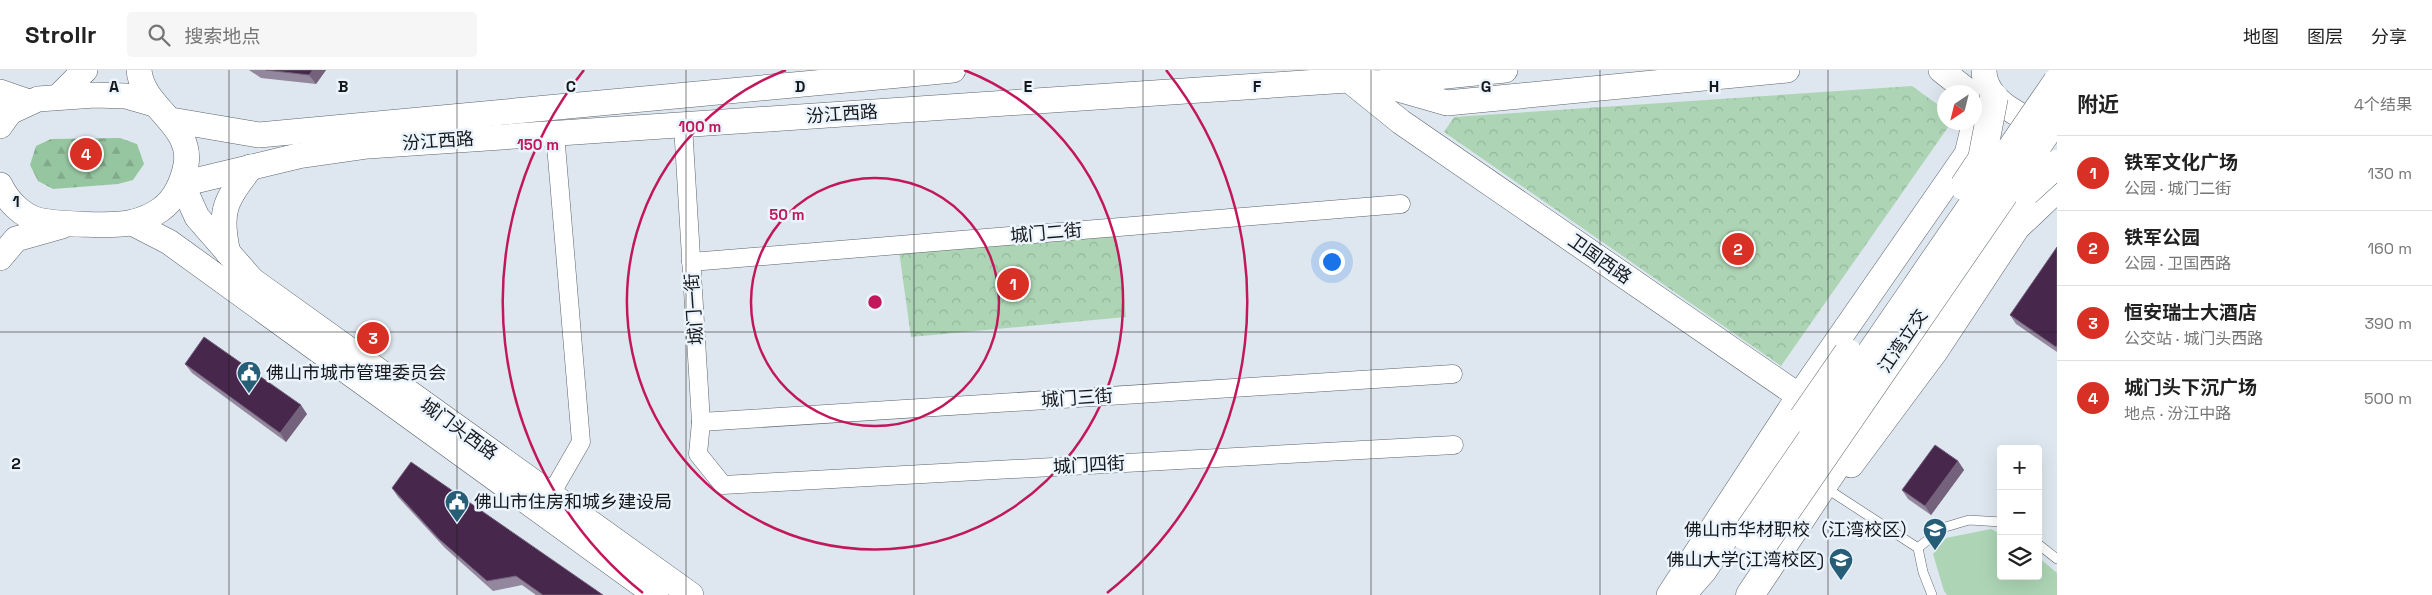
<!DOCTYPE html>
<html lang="zh">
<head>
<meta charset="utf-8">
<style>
	:root { --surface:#fff; --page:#f6f6f6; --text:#222; --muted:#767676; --line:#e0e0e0; --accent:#d93025 }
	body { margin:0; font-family:"Space Grotesk","Noto Sans SC",sans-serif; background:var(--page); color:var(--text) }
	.controls { position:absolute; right:15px; bottom:15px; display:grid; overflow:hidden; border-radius:5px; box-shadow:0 5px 20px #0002 }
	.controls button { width:45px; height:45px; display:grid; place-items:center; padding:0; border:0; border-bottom:1px solid var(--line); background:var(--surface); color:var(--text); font:25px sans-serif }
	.compass { position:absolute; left:1937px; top:15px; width:45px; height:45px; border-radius:50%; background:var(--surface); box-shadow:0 5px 20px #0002; rotate:215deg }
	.you { position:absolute; left:1331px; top:191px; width:18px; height:18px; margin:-12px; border:4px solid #fff; border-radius:50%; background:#1a73e8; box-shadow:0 0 0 8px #1a73e833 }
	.badge { display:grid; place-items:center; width:32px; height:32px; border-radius:50%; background:var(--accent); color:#fff; font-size:16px; font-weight:700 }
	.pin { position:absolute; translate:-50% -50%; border:2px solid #fff; box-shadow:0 1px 5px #0006 }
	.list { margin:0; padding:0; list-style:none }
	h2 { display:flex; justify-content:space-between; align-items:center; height:65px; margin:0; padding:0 20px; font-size:21px }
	h2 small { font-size:16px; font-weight:400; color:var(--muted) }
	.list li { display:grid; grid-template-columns:32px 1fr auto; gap:15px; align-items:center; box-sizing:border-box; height:75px; padding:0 20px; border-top:1px solid var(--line) }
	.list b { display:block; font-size:19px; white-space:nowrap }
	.list p { margin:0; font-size:16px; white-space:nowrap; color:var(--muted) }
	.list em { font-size:16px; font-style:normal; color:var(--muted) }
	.icon { flex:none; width:28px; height:28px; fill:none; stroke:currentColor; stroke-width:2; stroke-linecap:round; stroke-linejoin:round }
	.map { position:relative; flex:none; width:2057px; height:525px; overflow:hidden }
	header { display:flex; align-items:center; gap:30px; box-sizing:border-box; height:70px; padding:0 25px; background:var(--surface); border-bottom:1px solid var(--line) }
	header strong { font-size:24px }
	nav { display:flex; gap:28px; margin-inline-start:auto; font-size:18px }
	.search { width:350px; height:45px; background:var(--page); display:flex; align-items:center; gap:12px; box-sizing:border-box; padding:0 18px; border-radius:5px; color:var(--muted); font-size:19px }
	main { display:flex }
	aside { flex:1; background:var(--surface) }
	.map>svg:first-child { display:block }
</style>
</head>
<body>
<header>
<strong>Strollr</strong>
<div class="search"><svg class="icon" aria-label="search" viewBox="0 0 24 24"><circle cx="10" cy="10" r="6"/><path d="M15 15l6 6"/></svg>搜索地点</div>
<nav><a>地图</a><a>图层</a><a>分享</a></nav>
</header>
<main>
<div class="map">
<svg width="2057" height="525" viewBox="0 0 2057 525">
	<defs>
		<pattern id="forest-firs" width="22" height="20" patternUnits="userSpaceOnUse" patternTransform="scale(1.25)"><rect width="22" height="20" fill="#96c6a0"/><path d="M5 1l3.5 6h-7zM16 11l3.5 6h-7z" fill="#81aa89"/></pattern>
		<pattern id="park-crowns" width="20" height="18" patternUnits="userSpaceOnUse" patternTransform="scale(1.25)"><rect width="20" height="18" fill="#add5b5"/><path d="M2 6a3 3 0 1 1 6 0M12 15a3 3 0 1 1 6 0" fill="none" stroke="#94b69b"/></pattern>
	</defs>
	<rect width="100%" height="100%" fill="#dee7ef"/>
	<polygon fill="#add5b5" points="1991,459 2001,464 2001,506 2038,506 2038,487 2057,503 2057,525 1947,525 1944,521 1933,484 1946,468"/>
	<polygon fill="url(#forest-firs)" points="120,68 137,74 144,94 133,110 118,114 53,119 38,111 30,95 36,76 51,69"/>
	<g fill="url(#park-crowns)">
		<polygon points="1912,16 1944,39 1944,52 1951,53 1781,296 1444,62 1454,47"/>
		<polygon points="1116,166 1126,247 911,267 899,181"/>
	</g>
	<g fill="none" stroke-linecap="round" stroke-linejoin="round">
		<defs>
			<g id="service">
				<polyline points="1832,422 1918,478 1923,502 1932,525"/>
				<polyline points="2038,474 2057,489"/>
				<polyline points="1918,478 1942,458 1969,450 2001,452"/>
			</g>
			<g id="minor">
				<polyline points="683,55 701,352 698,384 723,415 1454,375"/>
				<polyline points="691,192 1401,134"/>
				<polyline points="701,352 1453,304"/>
				<polyline points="551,424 581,372 555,63"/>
			</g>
			<g id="secondary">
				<polyline points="1941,0 1969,22"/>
				<path d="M1984,0c0,31 40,50 66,56"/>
				<polyline points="1349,10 1401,52 1799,326"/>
				<polyline points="1391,17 1447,33 1787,0"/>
				<polyline points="0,22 29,32"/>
				<polyline points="58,27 85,0"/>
				<polyline points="171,50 259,65 953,0"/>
				<polyline points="0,56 10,42 38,29 95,25 126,26 154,34"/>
				<polyline points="182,114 298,86 368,76 1348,10 1377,13 1505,0"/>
				<polyline points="182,114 197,147 252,210 691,525"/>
				<path d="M0,115c7,15 22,31 38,35 16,4 79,7 95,2 8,-2 20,-7 27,-12 15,-10 23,-29 26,-45 7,-41 -44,-57 -47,-95"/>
				<polyline points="132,153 169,172 656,525"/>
				<path d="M228,183c-10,-43 -2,-53 23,-86"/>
				<polyline points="0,188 16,169 62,156"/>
				<polyline points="1851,395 1935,282 2017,158 2057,120"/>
				<polyline points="1669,525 1799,326 1967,84 1975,51"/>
			</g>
			<g id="trunk">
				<polyline points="1681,525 1703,500 1803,348"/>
				<polyline points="1750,525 1850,375 2026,122"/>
			</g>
		</defs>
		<use href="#service" stroke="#5c646b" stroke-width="10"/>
		<use href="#minor" stroke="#5c646b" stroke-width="19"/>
		<use href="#secondary" stroke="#5c646b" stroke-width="26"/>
		<use href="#trunk" stroke="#5c646b" stroke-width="29"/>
		<use href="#service" stroke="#fff" stroke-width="9"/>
		<use href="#minor" stroke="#fff" stroke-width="18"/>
		<use href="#secondary" stroke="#fff" stroke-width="25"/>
		<use href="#trunk" stroke="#fff" stroke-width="28"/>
		<defs>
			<g id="trunk-bridge">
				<polyline points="1964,116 1982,89 1994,27"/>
				<polyline points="2026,122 2057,94"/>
				<polyline points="1803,348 1848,283"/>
				<polyline points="1745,466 2057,12"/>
				<polyline points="1756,485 2057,47"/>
			</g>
		</defs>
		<use href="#trunk-bridge" stroke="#5c646b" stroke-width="29" stroke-linecap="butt"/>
		<use href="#trunk-bridge" stroke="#fff" stroke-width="28"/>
	</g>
	<g fill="#92879d">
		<polygon points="249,0 326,0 316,14 261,8"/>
		<polygon points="2057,177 2057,282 2016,254 2010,245"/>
		<polygon points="185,294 307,344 286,372 192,303"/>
		<polygon points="1958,391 1964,400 1931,445 1908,429 1902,420"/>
		<polygon points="392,418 603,525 536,525 522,515 493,521 445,478 398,427"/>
	</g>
	<g fill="#74617c">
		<polygon points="313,0 326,0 316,14 309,5"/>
		<polygon points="301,335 307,344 286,372 280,363"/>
		<polygon points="1958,391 1964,400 1931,445 1925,436"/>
	</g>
	<g fill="#47274b" stroke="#74617c">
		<polygon points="266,0 313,0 309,5"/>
		<polygon points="2057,177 2057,275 2056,277 2010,245"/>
		<polygon points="204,267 301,335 280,363 185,294"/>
		<polygon points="1935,375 1958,391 1925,436 1902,420"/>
		<polygon points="411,392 603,525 543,525 516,506 487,511 439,469 392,418"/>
	</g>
	<path fill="none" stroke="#16191c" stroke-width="1" stroke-opacity="0.55" d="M229,0v525M457,0v525M686,0v525M914,0v525M1143,0v525M1371,0v525M1600,0v525M1828,0v525M0,262h2057"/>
	<g fill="none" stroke="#c2185b" stroke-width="2.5">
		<circle cx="875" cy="232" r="124"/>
		<path d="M964 0A248 248 0 1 1 786 0"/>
		<path d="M643 523A372 372 0 0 1 584 0M1166 0A372 372 0 0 1 1107 523"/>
	</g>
	<defs>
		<symbol id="civic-pin" viewBox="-11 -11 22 30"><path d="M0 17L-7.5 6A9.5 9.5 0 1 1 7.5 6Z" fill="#265e78" stroke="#ebf4fd"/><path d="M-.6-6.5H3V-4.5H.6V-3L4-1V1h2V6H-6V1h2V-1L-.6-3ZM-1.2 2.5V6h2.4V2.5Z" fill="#fff"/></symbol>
		<symbol id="school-pin" viewBox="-11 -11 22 30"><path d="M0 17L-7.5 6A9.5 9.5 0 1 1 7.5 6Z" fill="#265e78" stroke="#ebf4fd"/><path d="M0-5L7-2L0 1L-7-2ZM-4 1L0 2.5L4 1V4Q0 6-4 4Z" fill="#fff"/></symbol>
		<symbol id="university-pin" viewBox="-11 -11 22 30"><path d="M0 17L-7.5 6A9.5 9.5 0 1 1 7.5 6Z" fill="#265e78" stroke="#ebf4fd"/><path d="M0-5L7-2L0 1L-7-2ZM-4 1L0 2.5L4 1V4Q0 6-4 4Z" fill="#fff"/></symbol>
	</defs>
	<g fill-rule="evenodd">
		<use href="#civic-pin" x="235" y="289" width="28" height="38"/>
		<use href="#civic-pin" x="443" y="418" width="28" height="38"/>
		<use href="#school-pin" x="1921" y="446" width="28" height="38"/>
		<use href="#university-pin" x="1827" y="476" width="28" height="38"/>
	</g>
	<g text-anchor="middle" stroke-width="5" stroke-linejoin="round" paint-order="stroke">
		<g font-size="18" fill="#16191c" stroke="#ebf4fd">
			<text transform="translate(842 44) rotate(-4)" y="6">汾江西路</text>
			<text transform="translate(438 71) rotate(-4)" y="6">汾江西路</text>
			<text transform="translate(1046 163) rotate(-5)" y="6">城门二街</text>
			<text transform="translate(1600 189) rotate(35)" y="6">卫国西路</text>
			<text transform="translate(694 239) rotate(-94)" y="6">城门一街</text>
			<text transform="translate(1903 271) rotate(-56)" y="6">江湾立交</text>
			<text transform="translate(1077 328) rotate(-4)" y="6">城门三街</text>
			<text transform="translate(459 359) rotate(36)" y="6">城门头西路</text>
			<text transform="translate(1089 395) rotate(-3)" y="6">城门四街</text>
		</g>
		<g font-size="18" fill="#16191c" stroke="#ebf4fd" text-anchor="start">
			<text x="266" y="309">佛山市城市管理委员会</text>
			<text x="474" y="438">佛山市住房和城乡建设局</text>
			<text x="1918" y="466" text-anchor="end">佛山市华材职校（江湾校区）</text>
			<text x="1824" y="496" text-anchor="end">佛山大学(江湾校区)</text>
		</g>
	</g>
	<g font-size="16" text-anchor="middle" font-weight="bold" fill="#16191c" stroke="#ebf4fd" stroke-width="5" stroke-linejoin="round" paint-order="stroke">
		<text x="114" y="22">A</text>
		<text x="343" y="22">B</text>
		<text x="571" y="22">C</text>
		<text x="800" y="22">D</text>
		<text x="1028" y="22">E</text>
		<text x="1257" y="22">F</text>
		<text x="1486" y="22">G</text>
		<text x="1714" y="22">H</text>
		<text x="16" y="137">1</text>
		<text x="16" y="399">2</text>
	</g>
	<circle cx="875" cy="232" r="8" fill="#c2185b" stroke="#ebf4fd" stroke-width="2.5"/>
	<g font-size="15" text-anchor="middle" font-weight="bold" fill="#c2185b" stroke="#ebf4fd" stroke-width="5" stroke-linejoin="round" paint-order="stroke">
		<text x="700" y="62">100 m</text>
		<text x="538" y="80">150 m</text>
		<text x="787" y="150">50 m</text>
	</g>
</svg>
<div class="controls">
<button>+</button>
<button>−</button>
<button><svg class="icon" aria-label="layers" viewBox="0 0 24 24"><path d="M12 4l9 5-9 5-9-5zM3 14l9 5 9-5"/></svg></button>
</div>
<svg class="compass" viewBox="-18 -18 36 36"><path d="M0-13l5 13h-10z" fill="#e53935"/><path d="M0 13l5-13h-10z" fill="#767676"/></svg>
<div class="you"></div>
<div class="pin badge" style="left:1013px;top:214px">1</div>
<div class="pin badge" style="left:1738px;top:179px">2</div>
<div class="pin badge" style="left:373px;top:268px">3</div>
<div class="pin badge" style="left:86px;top:84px">4</div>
</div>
<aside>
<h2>附近<small>4个结果</small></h2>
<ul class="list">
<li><span class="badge">1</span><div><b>铁军文化广场</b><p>公园 · 城门二街</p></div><em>130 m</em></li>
<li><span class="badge">2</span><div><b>铁军公园</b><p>公园 · 卫国西路</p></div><em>160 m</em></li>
<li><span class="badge">3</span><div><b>恒安瑞士大酒店</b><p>公交站 · 城门头西路</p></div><em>390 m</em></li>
<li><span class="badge">4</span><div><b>城门头下沉广场</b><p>地点 · 汾江中路</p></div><em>500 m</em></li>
</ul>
</aside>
</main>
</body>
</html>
